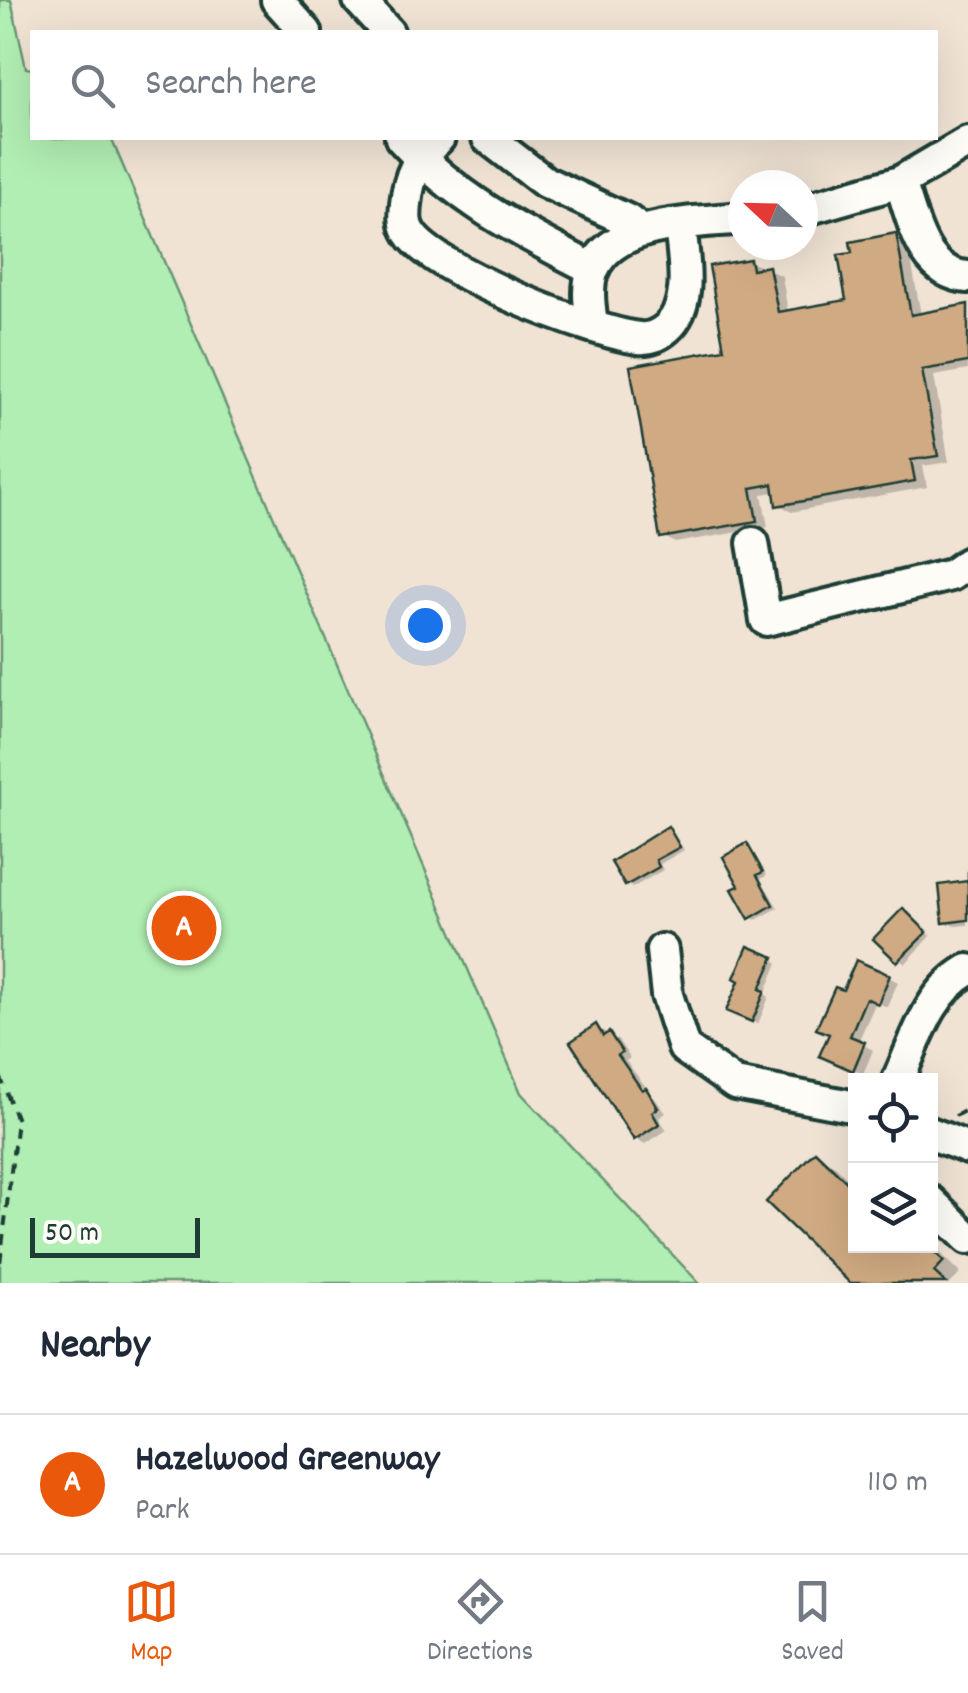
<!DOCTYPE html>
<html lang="en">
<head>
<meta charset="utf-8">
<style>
	:root { --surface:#fff; --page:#f6f6f7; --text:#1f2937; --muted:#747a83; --line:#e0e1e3; --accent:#ea580c }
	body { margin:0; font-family:Dekko,sans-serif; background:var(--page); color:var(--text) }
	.controls { position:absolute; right:30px; bottom:30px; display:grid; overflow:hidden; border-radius:0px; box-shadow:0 10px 40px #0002 }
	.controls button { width:90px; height:90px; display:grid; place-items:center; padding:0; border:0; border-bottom:2px solid var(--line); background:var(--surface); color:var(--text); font:50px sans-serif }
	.compass { position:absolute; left:728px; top:170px; width:90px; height:90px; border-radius:50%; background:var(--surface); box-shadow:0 10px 40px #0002; rotate:292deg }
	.scale { position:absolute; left:30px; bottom:25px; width:170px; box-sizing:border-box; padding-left:10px; border:5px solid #1f3d34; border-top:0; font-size:28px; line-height:35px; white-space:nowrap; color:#1f3d34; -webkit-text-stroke:8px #fdfcf7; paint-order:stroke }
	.you { position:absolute; left:425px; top:625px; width:35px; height:35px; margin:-25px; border:8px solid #fff; border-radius:50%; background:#1a73e8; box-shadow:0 0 0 15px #1a73e833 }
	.badge { display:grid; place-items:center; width:65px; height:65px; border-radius:50%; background:var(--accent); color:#fff; font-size:32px; font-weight:700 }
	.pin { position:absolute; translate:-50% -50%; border:5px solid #fff; box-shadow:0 2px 10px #0006 }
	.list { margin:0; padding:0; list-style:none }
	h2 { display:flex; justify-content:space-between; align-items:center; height:130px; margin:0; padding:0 40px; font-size:42px }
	h2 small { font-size:32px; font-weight:400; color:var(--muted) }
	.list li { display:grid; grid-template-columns:65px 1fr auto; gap:30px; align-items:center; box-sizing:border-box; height:140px; padding:0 40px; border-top:2px solid var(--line) }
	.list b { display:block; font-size:38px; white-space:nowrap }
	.list p { margin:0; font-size:32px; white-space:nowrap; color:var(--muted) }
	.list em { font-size:32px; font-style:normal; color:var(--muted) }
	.icon { flex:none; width:55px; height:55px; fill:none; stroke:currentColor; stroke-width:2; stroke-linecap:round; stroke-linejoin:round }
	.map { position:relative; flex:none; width:968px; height:1283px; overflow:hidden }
	.search { position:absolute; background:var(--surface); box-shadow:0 10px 40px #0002; left:30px; right:30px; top:30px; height:110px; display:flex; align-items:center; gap:25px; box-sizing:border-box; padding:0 35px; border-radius:0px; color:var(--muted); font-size:38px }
	.sheet { height:270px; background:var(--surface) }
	nav { display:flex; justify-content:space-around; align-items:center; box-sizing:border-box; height:140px; border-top:2px solid var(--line); background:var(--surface); font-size:28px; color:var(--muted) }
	nav a { display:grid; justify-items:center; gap:5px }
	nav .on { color:var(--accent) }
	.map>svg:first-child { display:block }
</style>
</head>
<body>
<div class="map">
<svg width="968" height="1283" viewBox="0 0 968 1283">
	<rect width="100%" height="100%" fill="#f0e3d4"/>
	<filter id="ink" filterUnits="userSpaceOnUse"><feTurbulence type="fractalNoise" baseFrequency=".01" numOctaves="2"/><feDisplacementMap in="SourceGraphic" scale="20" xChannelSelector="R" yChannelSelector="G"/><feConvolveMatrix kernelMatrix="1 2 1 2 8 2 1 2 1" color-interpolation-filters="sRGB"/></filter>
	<g filter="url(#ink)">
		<polygon fill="#b1eeb3" stroke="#689674" stroke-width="2.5" points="0,0 11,0 26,68 32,69 32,138 111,138 521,1093 699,1283 0,1283"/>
		<g fill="#0003">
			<polygon points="895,236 908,243 921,315 968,307 968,370 934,376 949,462 923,466 927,487 791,512 779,504 776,492 762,494 768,527 675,543 663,536 727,351 750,262 782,276 788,313 849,302 855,255"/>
			<polygon points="668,828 673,832 684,850 660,864 663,870 632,888 627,884"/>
			<polygon points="747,846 752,850 767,875 761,879 778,908 756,920 751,917 742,887"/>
			<polygon points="968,884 968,925 955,926 945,921"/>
			<polygon points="909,915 931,936 905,964 877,939"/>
			<polygon points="773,959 778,963 765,994 769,997 758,1024 735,1013"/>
			<polygon points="889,977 898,982 887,1007 876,1002 858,1042 873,1050 863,1074 831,1060 844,993"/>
			<polygon points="596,1027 618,1040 630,1058 626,1061 666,1113 659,1118 667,1130 645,1144 636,1139"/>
			<polygon points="816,1154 834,1165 856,1186 856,1246 930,1243 961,1273 951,1283 854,1283"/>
		</g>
		<g fill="#d0aa82" stroke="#1f3d34" stroke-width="2.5">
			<polygon points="896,233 911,315 968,304 968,362 922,370 938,456 911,460 915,481 776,506 773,484 751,488 757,521 660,538 630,366 724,349 709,266 750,259 752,269 769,266 778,312 846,300 838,255 852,253 850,242"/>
			<polygon points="668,826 680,847 656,860 659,867 625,886 611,862"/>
			<polygon points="747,843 763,872 757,875 773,905 749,919 732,889 739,886 723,857"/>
			<polygon points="968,871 968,920 943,923 939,885 968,881"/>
			<polygon points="903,908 927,932 897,962 873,939"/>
			<polygon points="748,946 774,957 760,989 765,991 752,1022 726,1011 739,981 734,978"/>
			<polygon points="856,960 890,975 878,1004 866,998 850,1036 865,1042 853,1071 819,1056 829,1034 816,1029 835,987 843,990"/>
			<polygon points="596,1024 603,1036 609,1032 622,1052 618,1055 642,1090 646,1088 658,1108 652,1112 659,1124 634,1140 570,1042"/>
			<polygon points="815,1151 856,1191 856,1246 928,1246 944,1261 934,1272 946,1283 850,1283 766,1202"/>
		</g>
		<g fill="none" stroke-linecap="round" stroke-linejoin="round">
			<defs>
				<g id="minor">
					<polyline points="277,0 306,32"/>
					<polyline points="359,0 388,32"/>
					<path d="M401,138c56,62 118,93 192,131"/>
					<path d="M439,138c-21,20 -30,36 -33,66 -1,11 -2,20 4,29 23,38 183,100 229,105 10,1 20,-3 28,-10 27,-24 16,-71 13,-103"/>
					<polyline points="488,138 545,182 627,220 640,230"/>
					<path d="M900,182c13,36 21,92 68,95"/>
					<polyline points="803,210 900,182 968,142"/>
					<path d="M592,326c-2,-18 -6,-39 1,-56 20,-50 105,-47 150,-52"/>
					<polyline points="753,543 766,620 951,575 968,563"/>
					<polyline points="662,950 667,995 684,1048 735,1084 856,1107"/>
					<path d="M898,1080c18,-39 30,-87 70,-110"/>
					<polyline points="930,1133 968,1148"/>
					<polyline points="930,1201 968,1238"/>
				</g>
			</defs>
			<use href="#minor" stroke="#1f3d34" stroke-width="38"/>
			<g stroke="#1f3d34" stroke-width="4" stroke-dasharray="10 8" stroke-linecap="butt">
				<polyline points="0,1076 17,1120 0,1264"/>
				<polyline points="955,1116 968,1109"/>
			</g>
			<use href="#minor" stroke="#fdfcf7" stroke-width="30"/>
		</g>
	</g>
</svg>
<div class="controls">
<button><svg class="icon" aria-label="locate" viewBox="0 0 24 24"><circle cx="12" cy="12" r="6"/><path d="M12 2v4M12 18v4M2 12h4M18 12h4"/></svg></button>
<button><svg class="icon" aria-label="layers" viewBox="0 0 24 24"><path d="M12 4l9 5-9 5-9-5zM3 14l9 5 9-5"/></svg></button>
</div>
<svg class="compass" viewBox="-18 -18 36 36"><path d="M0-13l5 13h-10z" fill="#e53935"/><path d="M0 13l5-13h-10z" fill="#747a83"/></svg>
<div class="scale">50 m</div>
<div class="you"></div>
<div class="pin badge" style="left:184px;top:928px">A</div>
<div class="search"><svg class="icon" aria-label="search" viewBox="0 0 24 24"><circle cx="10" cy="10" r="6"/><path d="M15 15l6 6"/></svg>Search here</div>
</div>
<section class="sheet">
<h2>Nearby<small></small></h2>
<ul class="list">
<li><span class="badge">A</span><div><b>Hazelwood Greenway</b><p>Park</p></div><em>110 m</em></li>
</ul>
</section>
<nav>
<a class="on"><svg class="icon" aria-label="map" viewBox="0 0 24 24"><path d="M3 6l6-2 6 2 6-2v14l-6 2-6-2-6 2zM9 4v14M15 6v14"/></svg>Map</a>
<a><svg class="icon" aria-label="directions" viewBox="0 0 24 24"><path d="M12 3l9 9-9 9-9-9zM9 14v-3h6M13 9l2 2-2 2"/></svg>Directions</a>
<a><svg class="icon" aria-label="saved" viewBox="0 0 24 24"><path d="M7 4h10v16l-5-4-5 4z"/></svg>Saved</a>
</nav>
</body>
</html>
